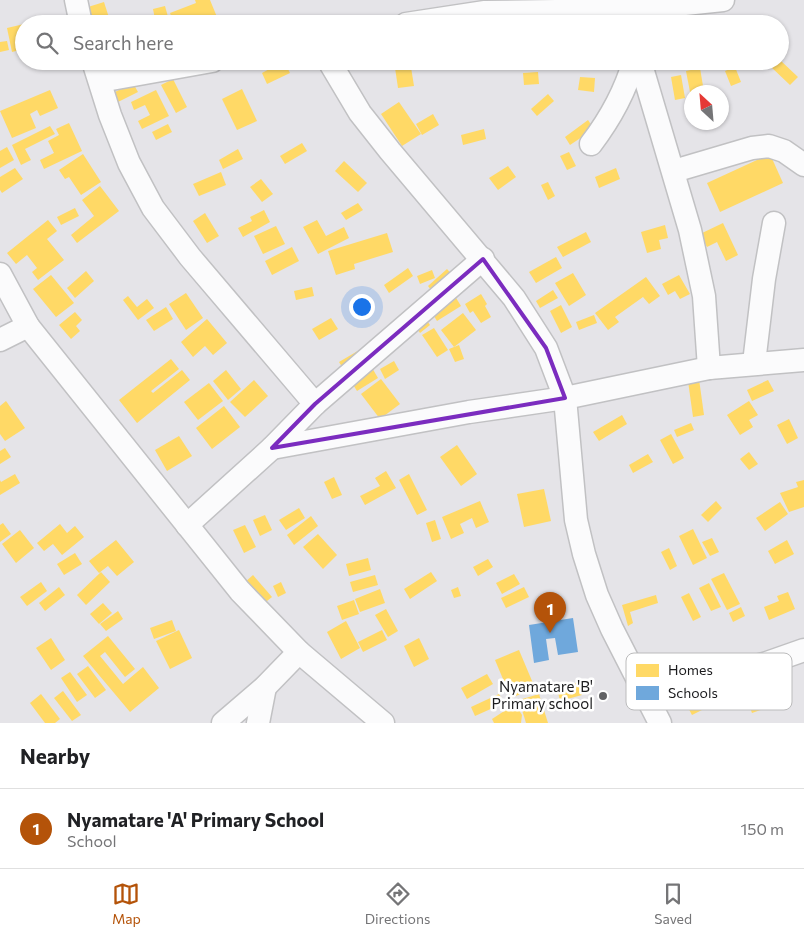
<!DOCTYPE html>
<html lang="en">
<head>
<meta charset="utf-8">
<style>
	:root { --surface:#fff; --page:#f6f6f6; --text:#202124; --muted:#757577; --line:#e0e0e0; --accent:#b45309 }
	body { margin:0; font-family:Commissioner,sans-serif; background:var(--page); color:var(--text) }
	.compass { position:absolute; left:684px; top:85px; width:45px; height:45px; border-radius:50%; background:var(--surface); box-shadow:0 1px 4px #0004; rotate:334deg }
	.you { position:absolute; left:361px; top:306px; width:18px; height:18px; margin:-12px; border:4px solid #fff; border-radius:50%; background:#1a73e8; box-shadow:0 0 0 8px #1a73e833 }
	.badge { display:grid; place-items:center; width:32px; height:32px; border-radius:50%; background:var(--accent); color:#fff; font-size:16px; font-weight:700 }
	.pin { position:absolute; translate:-50% -41px; filter:drop-shadow(0 1px 2px #0008) }
	.pin::after { content:''; position:absolute; top:26px; width:18px; height:15px; background:inherit; clip-path:polygon(0 0,100% 0,50% 100%) }
	.list { margin:0; padding:0; list-style:none }
	h2 { display:flex; justify-content:space-between; align-items:center; height:65px; margin:0; padding:0 20px; font-size:21px }
	h2 small { font-size:16px; font-weight:400; color:var(--muted) }
	.list li { display:grid; grid-template-columns:32px 1fr auto; gap:15px; align-items:center; box-sizing:border-box; height:80px; padding:0 20px; border-top:1px solid var(--line) }
	.list b { display:block; font-size:19px; white-space:nowrap }
	.list p { margin:0; font-size:16px; white-space:nowrap; color:var(--muted) }
	.list em { font-size:16px; font-style:normal; color:var(--muted) }
	.icon { flex:none; width:28px; height:28px; fill:none; stroke:currentColor; stroke-width:2; stroke-linecap:round; stroke-linejoin:round }
	.map { position:relative; flex:none; width:804px; height:723px; overflow:hidden }
	.search { position:absolute; background:var(--surface); box-shadow:0 1px 4px #0004; left:15px; right:15px; top:15px; height:55px; display:flex; align-items:center; gap:12px; box-sizing:border-box; padding:0 18px; border-radius:28px; color:var(--muted); font-size:19px }
	.sheet { height:145px; background:var(--surface) }
	nav { display:flex; justify-content:space-around; align-items:center; box-sizing:border-box; height:70px; border-top:1px solid var(--line); background:var(--surface); font-size:14px; color:var(--muted) }
	nav a { display:grid; justify-items:center; gap:2px }
	nav .on { color:var(--accent) }
	.map>svg:first-child { display:block }
</style>
</head>
<body>
<div class="map">
<svg width="804" height="723" viewBox="0 0 804 723">
	<rect width="100%" height="100%" fill="#e5e4e8"/>
	<g fill="#ffd966">
		<polygon points="195,0 210,0 217,17 200,24 174,24 170,13 196,3"/>
		<polygon points="104,2 111,24 93,24 88,7"/>
		<polygon points="165,6 170,24 156,24 153,9"/>
		<polygon points="54,18 55,24 31,24 31,23"/>
		<polygon points="24,24 24,49 12,52 7,28"/>
		<polygon points="7,41 9,50 0,52 0,42"/>
		<polygon points="780,60 798,77 790,85 770,66 774,61 780,61"/>
		<polygon points="284,61 290,73 267,84 262,73"/>
		<polygon points="394,61 410,61 414,86 398,88"/>
		<polygon points="554,61 564,61 561,70 552,66"/>
		<polygon points="735,67 741,82 731,86 725,71"/>
		<polygon points="700,68 704,92 690,92 686,71"/>
		<polygon points="538,72 539,84 524,85 523,73"/>
		<polygon points="681,75 685,98 675,100 671,77"/>
		<polygon points="580,77 595,78 594,92 578,90"/>
		<polygon points="173,79 187,107 176,113 161,85"/>
		<polygon points="133,83 138,92 116,103 111,94"/>
		<polygon points="242,89 257,121 237,130 222,99"/>
		<polygon points="50,90 58,108 40,116 37,110 30,114 36,128 12,138 0,111"/>
		<polygon points="156,90 169,116 142,129 138,121 150,115 145,105 134,110 131,102"/>
		<polygon points="548,94 554,101 537,116 531,109"/>
		<polygon points="399,102 421,134 402,146 381,114"/>
		<polygon points="433,114 439,125 422,135 416,124"/>
		<polygon points="588,120 594,129 570,145 565,137"/>
		<polygon points="69,123 82,151 44,169 40,160 54,153 48,141 59,135 56,129"/>
		<polygon points="168,124 172,132 156,140 152,132"/>
		<polygon points="50,126 55,134 25,149 31,160 21,165 12,145"/>
		<polygon points="484,129 486,139 463,145 461,135"/>
		<polygon points="302,143 307,151 285,164 280,156"/>
		<polygon points="7,147 14,160 0,168 0,151"/>
		<polygon points="238,149 243,159 223,169 219,160"/>
		<polygon points="569,152 576,166 567,170 560,156"/>
		<polygon points="83,154 101,182 81,195 69,177 65,179 59,170"/>
		<polygon points="770,154 783,183 720,212 707,183"/>
		<polygon points="344,161 367,183 358,192 335,171"/>
		<polygon points="508,166 516,177 498,190 489,178"/>
		<polygon points="15,168 23,179 2,193 0,190 0,177"/>
		<polygon points="616,168 620,179 599,188 595,177"/>
		<polygon points="221,172 226,185 199,196 193,184"/>
		<polygon points="261,179 273,194 262,202 250,187"/>
		<polygon points="548,182 555,196 548,200 541,185"/>
		<polygon points="100,186 119,211 77,243 71,235 94,216 82,200"/>
		<polygon points="358,203 363,210 346,220 341,213"/>
		<polygon points="75,208 79,216 61,225 57,217"/>
		<polygon points="264,210 270,222 243,237 238,228 252,221 250,217"/>
		<polygon points="205,213 219,236 207,243 193,221"/>
		<polygon points="48,220 57,231 47,239 64,260 38,280 32,272 37,268 27,255 16,264 7,253"/>
		<polygon points="317,220 326,236 344,227 349,238 318,254 303,227"/>
		<polygon points="723,223 738,255 726,261 717,242 707,247 700,234"/>
		<polygon points="665,225 668,238 659,240 661,249 647,253 641,232"/>
		<polygon points="276,226 285,244 263,254 254,236"/>
		<polygon points="586,232 591,242 563,257 557,247"/>
		<polygon points="387,233 393,252 354,264 355,269 336,275 328,251"/>
		<polygon points="292,247 299,261 272,275 265,261"/>
		<polygon points="556,257 562,268 536,283 529,272"/>
		<polygon points="408,268 413,276 389,293 384,285"/>
		<polygon points="447,269 454,277 434,294 428,286"/>
		<polygon points="432,270 435,278 420,284 417,276"/>
		<polygon points="86,271 94,281 75,298 67,288"/>
		<polygon points="573,273 586,295 569,306 555,283"/>
		<polygon points="51,275 74,303 56,317 33,289"/>
		<polygon points="679,275 690,294 680,299 675,291 668,295 662,284"/>
		<polygon points="646,277 660,296 649,304 643,297 615,317 619,322 608,330 595,313"/>
		<polygon points="312,287 314,296 296,300 294,291"/>
		<polygon points="450,288 461,306 437,321 426,303"/>
		<polygon points="553,290 558,298 540,308 536,301"/>
		<polygon points="186,293 203,318 186,330 169,304"/>
		<polygon points="481,294 487,304 485,306 491,317 481,323 473,311 470,313 465,304"/>
		<polygon points="128,296 137,307 147,299 154,308 138,320 123,300"/>
		<polygon points="416,305 430,325 420,333 405,312"/>
		<polygon points="561,305 572,327 561,333 550,311"/>
		<polygon points="166,307 173,319 154,331 146,320"/>
		<polygon points="75,312 82,320 76,326 80,331 71,339 59,325"/>
		<polygon points="463,313 476,330 454,347 441,330"/>
		<polygon points="594,315 597,323 579,330 576,322"/>
		<polygon points="331,318 338,329 319,340 312,329"/>
		<polygon points="207,319 227,343 213,355 205,346 193,357 181,342"/>
		<polygon points="434,328 448,350 437,357 422,335"/>
		<polygon points="459,345 464,359 455,362 449,349"/>
		<polygon points="361,349 378,378 357,391 339,362"/>
		<polygon points="171,359 179,369 151,391 153,393 182,370 190,380 137,423 119,400"/>
		<polygon points="394,361 399,370 385,379 380,369"/>
		<polygon points="226,370 241,389 228,400 213,381"/>
		<polygon points="381,379 400,404 380,419 361,394"/>
		<polygon points="699,379 704,415 693,417 688,381"/>
		<polygon points="254,380 268,396 245,417 230,402"/>
		<polygon points="768,380 774,391 752,401 747,390"/>
		<polygon points="209,383 223,401 198,420 184,402"/>
		<polygon points="6,401 25,428 5,441 0,434 0,406"/>
		<polygon points="749,401 758,415 749,420 753,427 740,435 727,415"/>
		<polygon points="224,406 240,427 212,449 196,428"/>
		<polygon points="622,415 627,424 599,441 593,432"/>
		<polygon points="789,419 798,438 787,444 777,425"/>
		<polygon points="691,423 694,430 677,437 674,430"/>
		<polygon points="671,434 684,458 673,464 660,440"/>
		<polygon points="179,436 192,456 167,471 155,450"/>
		<polygon points="457,445 477,474 461,486 440,457"/>
		<polygon points="5,448 11,457 0,464 0,451"/>
		<polygon points="749,452 758,464 749,470 740,459"/>
		<polygon points="648,454 653,462 633,473 629,465"/>
		<polygon points="386,471 396,488 365,505 360,496 380,486 375,478"/>
		<polygon points="15,474 20,483 0,495 0,480 1,482"/>
		<polygon points="409,474 427,510 417,515 399,480"/>
		<polygon points="334,477 342,495 332,499 324,482"/>
		<polygon points="804,480 804,507 789,512 780,493 798,487 796,482"/>
		<polygon points="544,489 551,521 524,527 517,494"/>
		<polygon points="480,501 489,522 476,528 472,518 460,524 464,533 451,539 442,517"/>
		<polygon points="716,501 722,508 708,522 701,515"/>
		<polygon points="780,502 788,514 765,531 756,518"/>
		<polygon points="299,508 305,518 286,530 279,520"/>
		<polygon points="265,515 272,530 260,536 253,520"/>
		<polygon points="311,516 318,526 294,545 287,535"/>
		<polygon points="435,520 441,539 432,542 426,523"/>
		<polygon points="3,523 11,534 0,542 0,525"/>
		<polygon points="60,524 67,533 75,526 84,537 62,555 53,544 44,551 37,543"/>
		<polygon points="245,525 256,547 244,553 233,530"/>
		<polygon points="693,529 707,558 693,565 679,536"/>
		<polygon points="20,530 34,548 16,563 2,544"/>
		<polygon points="318,534 337,555 323,569 303,547"/>
		<polygon points="712,538 719,552 710,556 702,542"/>
		<polygon points="116,540 134,562 117,576 108,566 99,573 89,561"/>
		<polygon points="787,540 794,554 775,564 768,551"/>
		<polygon points="669,548 677,566 670,570 661,552"/>
		<polygon points="75,553 82,564 64,575 57,564"/>
		<polygon points="368,558 371,570 349,576 346,564"/>
		<polygon points="488,559 493,567 478,576 473,567"/>
		<polygon points="101,572 110,582 86,605 77,595"/>
		<polygon points="431,572 437,581 410,599 404,589"/>
		<polygon points="724,573 740,604 727,610 711,579"/>
		<polygon points="514,574 520,584 502,594 496,583"/>
		<polygon points="253,575 272,597 262,605 244,583"/>
		<polygon points="375,575 378,585 353,592 350,582"/>
		<polygon points="41,582 47,591 27,606 20,597"/>
		<polygon points="281,582 286,593 278,597 273,586"/>
		<polygon points="709,583 721,607 711,611 699,588"/>
		<polygon points="59,587 65,595 45,611 39,603"/>
		<polygon points="458,587 461,596 454,598 451,590"/>
		<polygon points="524,587 529,597 506,608 501,598"/>
		<polygon points="380,589 385,603 360,612 355,599"/>
		<polygon points="788,592 795,609 769,620 764,607 779,601 777,596"/>
		<polygon points="689,593 701,617 693,621 681,597"/>
		<polygon points="656,595 658,603 630,612 633,623 628,626 622,605"/>
		<polygon points="354,600 359,614 342,620 337,606"/>
		<polygon points="103,603 112,613 99,624 90,614"/>
		<polygon points="741,607 745,616 733,622 729,613"/>
		<polygon points="386,609 398,631 388,637 375,615"/>
		<polygon points="118,611 123,619 106,631 100,624"/>
		<polygon points="172,620 176,631 154,639 150,628"/>
		<polygon points="346,621 360,648 341,659 327,632"/>
		<polygon points="179,630 192,658 170,669 156,641"/>
		<polygon points="382,630 387,640 363,652 358,642"/>
		<polygon points="108,636 135,669 125,677 105,652 100,656 123,684 143,667 159,688 130,712 83,656"/>
		<polygon points="51,638 65,660 51,670 36,648"/>
		<polygon points="419,638 429,659 414,667 404,646"/>
		<polygon points="519,650 535,688 511,698 495,660"/>
		<polygon points="777,665 782,679 767,684 775,705 752,713 739,679"/>
		<polygon points="88,666 106,690 95,698 77,674"/>
		<polygon points="70,672 87,695 77,702 61,678"/>
		<polygon points="487,674 493,684 467,699 461,688"/>
		<polygon points="579,682 582,695 560,701 557,688"/>
		<polygon points="706,689 714,704 692,715 684,700"/>
		<polygon points="63,691 81,715 72,721 54,698"/>
		<polygon points="41,694 60,719 55,723 45,723 30,703"/>
		<polygon points="499,694 504,703 475,716 471,707"/>
		<polygon points="539,694 548,723 526,723 519,700"/>
		<polygon points="515,704 522,715 521,723 494,723 492,719"/>
	</g>
	<polygon fill="#6fa8dc" points="573,618 578,652 558,655 555,638 546,639 549,660 534,663 529,625"/>
	<g fill="none" stroke-linecap="round" stroke-linejoin="round">
		<defs>
			<g id="minor">
				<polyline points="76,0 81,24"/>
				<polyline points="406,24 485,12 628,10 723,0"/>
				<polyline points="93,61 110,115 129,163 153,208 190,257 315,404"/>
				<polyline points="329,61 360,113 390,151 514,298 546,348 565,398 576,520 584,554 597,595 612,629 660,723"/>
				<polyline points="640,61 690,230 704,296 709,368"/>
				<polyline points="100,81 212,61"/>
				<path d="M591,144c19,-25 34,-52 43,-83"/>
				<polyline points="674,171 752,148 769,146 784,151 804,165"/>
				<polyline points="0,274 28,326 240,591 299,652 383,723"/>
				<polyline points="0,340 28,326"/>
				<polyline points="754,363 764,279 774,223"/>
				<polyline points="272,448 469,412 565,398 709,368 804,360"/>
				<polyline points="187,525 272,448 315,404 483,259"/>
				<polyline points="645,696 767,663 804,650"/>
				<polyline points="223,723 265,687 299,652"/>
				<polyline points="258,723 265,687"/>
			</g>
		</defs>
		<use href="#minor" stroke="#c1c1c3" stroke-width="25"/>
		<use href="#minor" stroke="#fbfbfc" stroke-width="22"/>
	</g>
	<path fill="none" stroke="#7b2cbf" stroke-width="4" stroke-linejoin="round" d="M483,259l63,89 19,50 -293,50 43,-44z"/>
	<circle fill="#626265" stroke="#fff" stroke-width="2" cx="603" cy="696" r="5"/>
	<g text-anchor="middle" stroke-width="5" stroke-linejoin="round" paint-order="stroke">
		<g font-size="15" fill="#1c1c1e" stroke="#fff" text-anchor="end">
			<text x="593" y="692">Nyamatare 'B'<tspan x="593" dy="17">Primary school</tspan></text>
		</g>
	</g>
	<rect x="626" y="653" width="166" height="57" rx="8" fill="#fff" stroke="#bbbbbc" stroke-width="1"/>
	<rect x="636" y="664" width="23" height="13" fill="#ffd966"/>
	<rect x="636" y="686" width="23" height="14" fill="#6fa8dc"/>
	<g font-size="14" fill="#1c1c1e">
		<text x="668" y="675">Homes</text>
		<text x="668" y="698">Schools</text>
	</g>
</svg>
<svg class="compass" viewBox="-18 -18 36 36"><path d="M0-13l5 13h-10z" fill="#e53935"/><path d="M0 13l5-13h-10z" fill="#757577"/></svg>
<div class="you"></div>
<div class="pin badge" style="left:550px;top:633px">1</div>
<div class="search"><svg class="icon" aria-label="search" viewBox="0 0 24 24"><circle cx="10" cy="10" r="6"/><path d="M15 15l6 6"/></svg>Search here</div>
</div>
<section class="sheet">
<h2>Nearby<small></small></h2>
<ul class="list">
<li><span class="badge">1</span><div><b>Nyamatare 'A' Primary School</b><p>School</p></div><em>150 m</em></li>
</ul>
</section>
<nav>
<a class="on"><svg class="icon" aria-label="map" viewBox="0 0 24 24"><path d="M3 6l6-2 6 2 6-2v14l-6 2-6-2-6 2zM9 4v14M15 6v14"/></svg>Map</a>
<a><svg class="icon" aria-label="directions" viewBox="0 0 24 24"><path d="M12 3l9 9-9 9-9-9zM9 14v-3h6M13 9l2 2-2 2"/></svg>Directions</a>
<a><svg class="icon" aria-label="saved" viewBox="0 0 24 24"><path d="M7 4h10v16l-5-4-5 4z"/></svg>Saved</a>
</nav>
</body>
</html>
